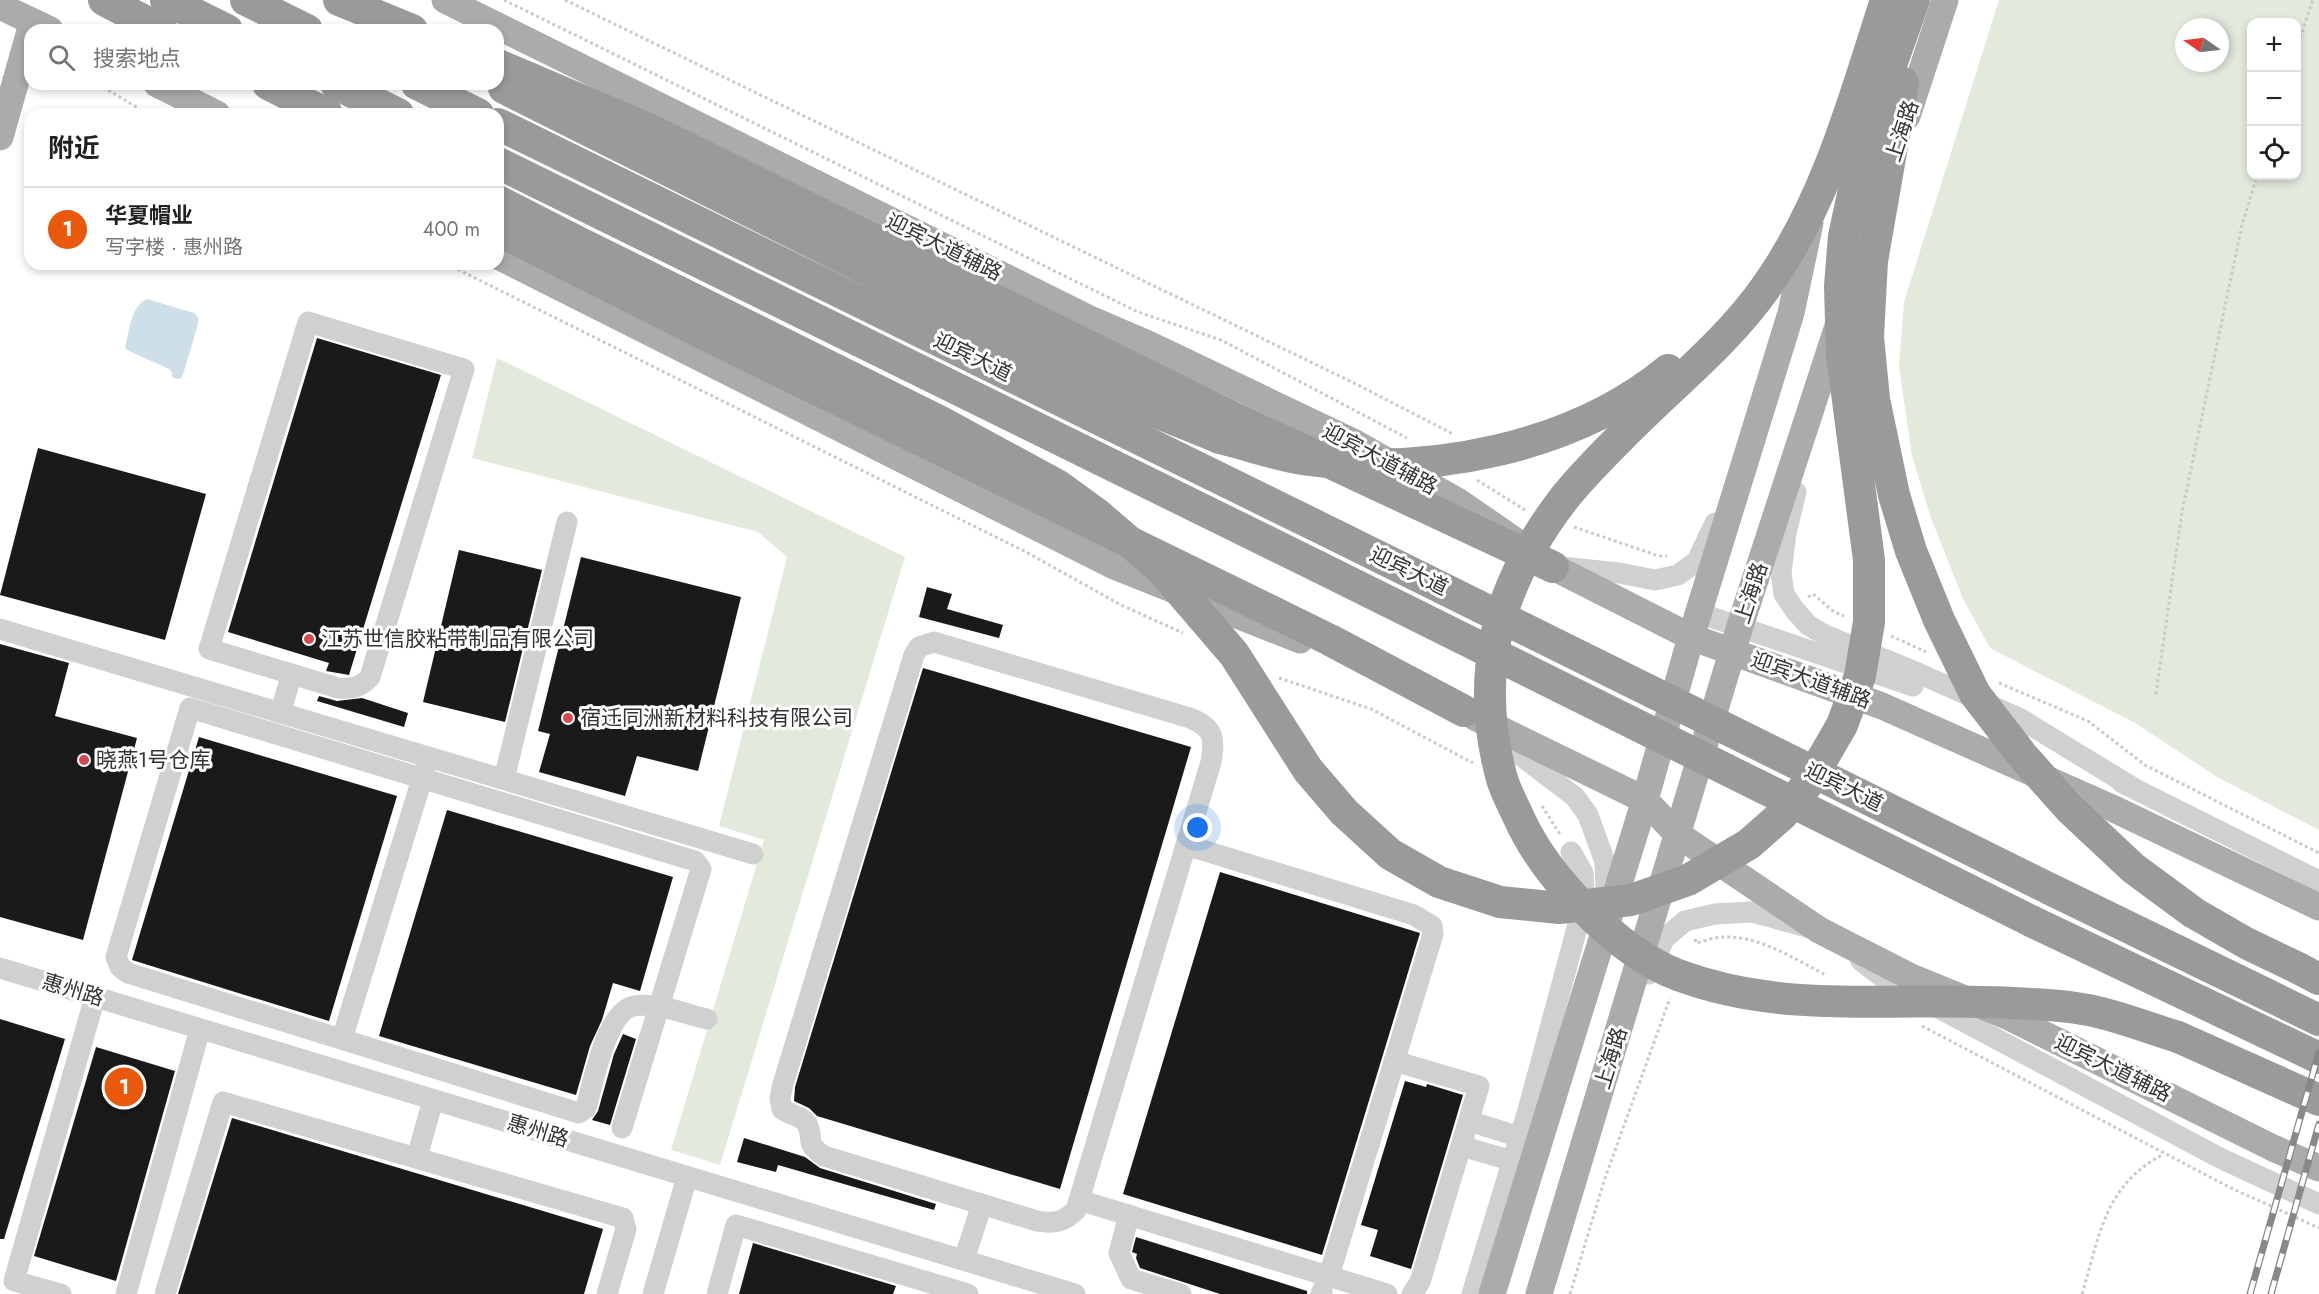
<!DOCTYPE html>
<html lang="zh">
<head>
<meta charset="utf-8">
<style>
	:root { --surface:#fff; --page:#f6f6f6; --text:#202124; --muted:#757577; --line:#e0e0e0; --accent:#ea580c }
	body { margin:0; font-family:Jost,"Noto Sans SC",sans-serif; background:var(--page); color:var(--text) }
	.controls { position:absolute; right:18px; top:18px; display:grid; overflow:hidden; border-radius:12px; box-shadow:0 3px 9px #0003 }
	.controls button { width:54px; height:54px; display:grid; place-items:center; padding:0; border:0; border-bottom:2px solid var(--line); background:var(--surface); color:var(--text); font:30px sans-serif }
	.compass { position:absolute; left:2175px; top:18px; width:54px; height:54px; border-radius:50%; background:var(--surface); box-shadow:0 3px 9px #0003; rotate:284deg }
	.you { position:absolute; left:1198px; top:828px; width:21px; height:21px; margin:-15px; border:4px solid #fff; border-radius:50%; background:#1a73e8; box-shadow:0 0 0 9px #1a73e833 }
	.badge { display:grid; place-items:center; width:39px; height:39px; border-radius:50%; background:var(--accent); color:#fff; font-size:20px; font-weight:700 }
	.pin { position:absolute; translate:-50% -50%; border:3px solid #fff; box-shadow:0 2px 6px #0006 }
	.list { margin:0; padding:0; list-style:none }
	h2 { display:flex; justify-content:space-between; align-items:center; height:78px; margin:0; padding:0 24px; font-size:26px }
	h2 small { font-size:20px; font-weight:400; color:var(--muted) }
	.list li { display:grid; grid-template-columns:39px 1fr auto; gap:18px; align-items:center; box-sizing:border-box; height:84px; padding:0 24px; border-top:2px solid var(--line) }
	.list b { display:block; font-size:22px; white-space:nowrap }
	.list p { margin:0; font-size:20px; white-space:nowrap; color:var(--muted) }
	.list em { font-size:20px; font-style:normal; color:var(--muted) }
	.icon { flex:none; width:33px; height:33px; fill:none; stroke:currentColor; stroke-width:2; stroke-linecap:round; stroke-linejoin:round }
	.map { position:relative; flex:none; width:2319px; height:1294px; overflow:hidden }
	.search { position:absolute; background:var(--surface); box-shadow:0 3px 9px #0003; left:24px; top:24px; width:480px; height:66px; display:flex; align-items:center; gap:15px; box-sizing:border-box; padding:0 21px; border-radius:18px; color:var(--muted); font-size:22px }
	.panel { position:absolute; background:var(--surface); box-shadow:0 3px 9px #0003; left:24px; top:108px; width:480px; height:162px; border-radius:18px }
	.map>svg:first-child { display:block }
</style>
</head>
<body>
<div class="map">
<svg width="2319" height="1294" viewBox="0 0 2319 1294">
	<rect width="100%" height="100%" fill="#fff"/>
	<g fill="#e2e9dd" fill-rule="evenodd">
		<path d="M1999,0h320v830l-102,-53 -82,-54 -145,-75 -27,-49 -32,-81 -19,-62 -13,-90 5,-64zM2252,22h44v154h-44zM2184,27h36v36h-36z"/>
		<polygon points="497,358 905,557 720,1165 671,1150 764,840 719,826 787,557 758,532 472,458"/>
	</g>
	<path fill="#cedfe9" d="M147,299l47,14 4,4v7l-16,54 -5,1 -5,-2v-5l-3,-3 -42,-19 -2,-3c4,-14 6,-42 22,-48z"/>
	<g fill="#1a1a1a">
		<polygon points="317,338 441,375 349,675 326,671 329,663 228,632"/>
		<polygon points="38,448 206,494 165,640 0,595"/>
		<polygon points="459,550 542,570 505,722 423,702"/>
		<polygon points="581,557 741,597 698,771 637,756 625,796 539,772 550,734 538,731"/>
		<polygon points="927,587 952,594 947,609 1003,625 999,638 919,617"/>
		<polygon points="0,644 69,663 55,716 137,738 83,940 0,917"/>
		<polygon points="923,668 1191,747 1060,1189 817,1116 809,1108 794,1101 795,1087"/>
		<polygon points="319,696 337,701 362,698 408,713 404,727 317,701"/>
		<polygon points="199,737 397,796 329,1021 132,960"/>
		<polygon points="447,810 673,877 640,991 613,983 602,1020 590,1046 576,1095 379,1036"/>
		<polygon points="1220,872 1420,933 1322,1255 1123,1194"/>
		<polygon points="0,1019 65,1039 4,1239 0,1239"/>
		<polygon points="623,1034 636,1039 610,1125 592,1120 598,1111 614,1054"/>
		<polygon points="96,1047 175,1071 116,1281 34,1256"/>
		<polygon points="1405,1081 1426,1087 1427,1084 1463,1095 1411,1269 1370,1256 1378,1230 1361,1225"/>
		<polygon points="232,1118 603,1229 584,1294 178,1294"/>
		<polygon points="744,1138 805,1157 820,1168 936,1204 934,1210 778,1165 776,1172 737,1162"/>
		<polygon points="1136,1237 1307,1291 1307,1294 1220,1294 1140,1268 1136,1258 1137,1254 1132,1252"/>
		<polygon points="753,1243 896,1286 893,1294 739,1294"/>
	</g>
	<g fill="none" stroke-linecap="round" stroke-linejoin="round">
		<g stroke="#cacaca" stroke-width="3" stroke-dasharray="3 3" stroke-linecap="butt">
			<polyline points="504,0 1138,312 1221,340 1407,438"/>
			<polyline points="565,0 1354,383 1453,434"/>
			<polyline points="2296,49 2313,0"/>
			<polyline points="98,84 148,114"/>
			<polyline points="447,264 1026,552 1121,605 1183,633"/>
			<polyline points="1477,480 1525,510"/>
			<polyline points="1574,527 1659,556 1667,556"/>
			<polyline points="1808,597 1813,594 1834,612 1844,616"/>
			<polyline points="1891,636 1926,652"/>
			<polyline points="1279,678 1371,709 1473,763"/>
			<polyline points="1999,683 2088,721 2145,765 2319,853"/>
			<polyline points="2156,694 2182,512 2242,225 2257,176"/>
			<polyline points="1542,806 1561,836"/>
			<path d="M1695,939l1,4c9,-2 19,-6 28,-6 37,-1 70,22 102,38"/>
			<polyline points="1922,1026 2229,1187 2319,1228"/>
			<polyline points="1570,1294 1604,1181 1670,998"/>
			<path d="M2082,1294c18,-59 22,-109 82,-140"/>
		</g>
		<g stroke="#d0d0d0" stroke-width="21">
			<path d="M308,322l156,47 -94,308c-10,11 -18,12 -32,11l-129,-39z"/>
			<polyline points="1796,492 1786,533 1781,573 1784,594 1794,609 1808,625 1825,635 1918,673 2019,718 2132,787"/>
			<polyline points="1561,567 1619,573 1655,580 1678,575 1697,561 1715,523"/>
			<polyline points="1699,613 1913,686"/>
			<polyline points="0,629 753,854"/>
			<path d="M934,642l256,76c24,10 25,19 21,44l-135,448c-12,12 -22,14 -39,11l-213,-65c-21,-14 -9,-17 -17,-32 -5,-8 -17,-9 -25,-15l-2,-11 3,-14 131,-429 5,-8z"/>
			<polyline points="280,713 292,674"/>
			<polyline points="1495,736 1575,797 1588,815 1605,862 1606,890 1601,909"/>
			<polyline points="504,779 567,522"/>
			<polyline points="2121,782 2319,881"/>
			<polyline points="1186,845 1414,915 1432,926 1433,934 1329,1276"/>
			<polyline points="1861,961 1886,980 2220,1158 2319,1204"/>
			<polyline points="0,968 1075,1294"/>
			<polyline points="1649,974 1664,939 1685,921 1715,914 1752,912 1810,928"/>
			<polyline points="342,1039 426,766"/>
			<polyline points="1394,1061 1479,1086 1420,1282 1412,1294"/>
			<polyline points="1469,1121 1520,1137"/>
			<path d="M622,1128l79,-259 -6,-8 -505,-153 -74,249 4,10 8,6 451,140 7,-5c7,-24 20,-97 48,-102 23,-4 51,8 73,13"/>
			<polyline points="1461,1146 1513,1161"/>
			<polyline points="417,1157 433,1100"/>
			<polyline points="1079,1200 1387,1294"/>
			<polyline points="1129,1215 1119,1253 1131,1279 1181,1294"/>
			<polyline points="964,1260 982,1204"/>
			<polyline points="61,1294 14,1281 95,997"/>
			<polyline points="126,1294 200,1029"/>
			<polyline points="165,1294 223,1102 623,1218 626,1229 607,1294"/>
			<polyline points="653,1294 687,1177"/>
			<polyline points="717,1294 736,1225 968,1294"/>
			<polyline points="1321,1294 1322,1291"/>
			<polyline points="1472,1294 1528,1110 1580,917 1584,891 1583,873 1571,852"/>
		</g>
		<g stroke="#ababab" stroke-width="27">
			<polyline points="445,0 1092,320 1150,345 1355,443 1459,502 1553,567 1691,637 1882,706 2112,808 2319,907"/>
			<polyline points="0,6 50,30"/>
			<polyline points="157,84 217,114"/>
			<polyline points="1907,116 1945,0"/>
			<polyline points="0,137 30,31"/>
			<polyline points="498,256 1114,566 1300,640"/>
			<polyline points="1475,717 1645,800 1677,834 1819,930 1911,977 2007,1016 2273,1148 2319,1168"/>
			<polyline points="1492,1294 1645,800 1691,637 1791,313 1810,223"/>
			<polyline points="1539,1294 1740,626 1838,326"/>
		</g>
		<g stroke="#9a9a9a" stroke-width="32">
			<polyline points="104,0 162,30"/>
			<polyline points="166,0 227,30"/>
			<polyline points="246,0 307,30"/>
			<polyline points="339,0 412,30"/>
			<polyline points="498,65 653,131 1228,415 1553,567"/>
			<polyline points="268,84 327,114"/>
			<polyline points="336,84 398,114"/>
			<polyline points="417,84 478,114"/>
			<polyline points="504,88 1131,402 1220,438"/>
			<polyline points="498,124 1335,535"/>
			<polyline points="498,163 1319,567"/>
			<polyline points="498,201 570,238"/>
			<polyline points="498,230 706,335 1330,640 1464,711"/>
			<polyline points="2050,889 2319,1020"/>
			<polyline points="2031,921 2319,1058"/>
			<polyline points="2298,968 2319,979"/>
			<polyline points="2178,1037 2319,1100"/>
		</g>
		<defs>
			<g id="rail">
				<polyline points="2250,1294 2319,1052"/>
				<polyline points="2271,1294 2319,1124"/>
			</g>
		</defs>
		<use href="#rail" stroke="#888" stroke-width="7"/>
		<use href="#rail" stroke="#fff" stroke-width="4.5" stroke-dasharray="14" stroke-linecap="butt"/>
		<g stroke="#9a9a9a" stroke-width="32">
			<path d="M1886,0c-32,99 -59,201 -120,287 -38,54 -89,94 -135,140 -23,23 -49,48 -69,74 -65,86 -89,173 -60,278 4,13 11,26 17,39 26,58 98,134 159,157 115,43 233,19 352,29 22,1 46,3 67,8 27,6 54,17 81,25"/>
			<polyline points="1903,83 1872,261 1868,337 1874,399 1894,495 1911,551 1939,620 1975,694 2022,755 2069,808 2133,868 2194,913 2246,943 2298,968"/>
			<polyline points="570,238 939,421 1057,485 1097,514 1161,569 1234,654 1308,770 1344,812 1390,854 1439,882 1500,902 1559,908 1631,900 1688,880 1749,844 1783,814 1809,782 1842,725 1860,676 1869,622 1869,560 1842,355 1840,286 1844,236 1855,185 1879,99 1914,0"/>
			<path d="M1220,438c29,7 59,18 89,22 120,16 264,-12 359,-90"/>
			<polyline points="1335,535 2050,889"/>
			<polyline points="1319,567 2031,921"/>
		</g>
	</g>
	<g fill="#d7474f" stroke="#fff" stroke-width="2">
		<circle cx="309" cy="639" r="6"/>
		<circle cx="568" cy="718" r="6"/>
		<circle cx="84" cy="760" r="6"/>
	</g>
	<g text-anchor="middle" stroke-width="6" stroke-linejoin="round" paint-order="stroke">
		<g font-size="21" fill="#333" stroke="#fff">
			<text transform="translate(1902 131) rotate(-72)" y="7">上海路</text>
			<text transform="translate(944 247) rotate(26)" y="7">迎宾大道辅路</text>
			<text transform="translate(973 357) rotate(26)" y="7">迎宾大道</text>
			<text transform="translate(1380 459) rotate(28)" y="7">迎宾大道辅路</text>
			<text transform="translate(1409 571) rotate(26)" y="7">迎宾大道</text>
			<text transform="translate(1751 593) rotate(-72)" y="7">上海路</text>
			<text transform="translate(1811 680) rotate(20)" y="7">迎宾大道辅路</text>
			<text transform="translate(1844 787) rotate(26)" y="7">迎宾大道</text>
			<text transform="translate(73 990) rotate(17)" y="7">惠州路</text>
			<text transform="translate(1611 1058) rotate(-73)" y="7">上海路</text>
			<text transform="translate(2113 1068) rotate(26)" y="7">迎宾大道辅路</text>
			<text transform="translate(538 1131) rotate(17)" y="7">惠州路</text>
		</g>
		<g font-size="21" fill="#333" stroke="#fff" text-anchor="start">
			<text x="321" y="646">江苏世信胶粘带制品有限公司</text>
			<text x="580" y="725">宿迁同洲新材料科技有限公司</text>
			<text x="96" y="767">晓燕1号仓库</text>
		</g>
	</g>
</svg>
<div class="controls">
<button>+</button>
<button>−</button>
<button><svg class="icon" aria-label="locate" viewBox="0 0 24 24"><circle cx="12" cy="12" r="6"/><path d="M12 2v4M12 18v4M2 12h4M18 12h4"/></svg></button>
</div>
<svg class="compass" viewBox="-18 -18 36 36"><path d="M0-13l5 13h-10z" fill="#e53935"/><path d="M0 13l5-13h-10z" fill="#757577"/></svg>
<div class="you"></div>
<div class="pin badge" style="left:124px;top:1087px">1</div>
<div class="search"><svg class="icon" aria-label="search" viewBox="0 0 24 24"><circle cx="10" cy="10" r="6"/><path d="M15 15l6 6"/></svg>搜索地点</div>
<section class="panel">
<h2>附近<small></small></h2>
<ul class="list">
<li><span class="badge">1</span><div><b>华夏帽业</b><p>写字楼 · 惠州路</p></div><em>400 m</em></li>
</ul>
</section>
</div>
</body>
</html>
